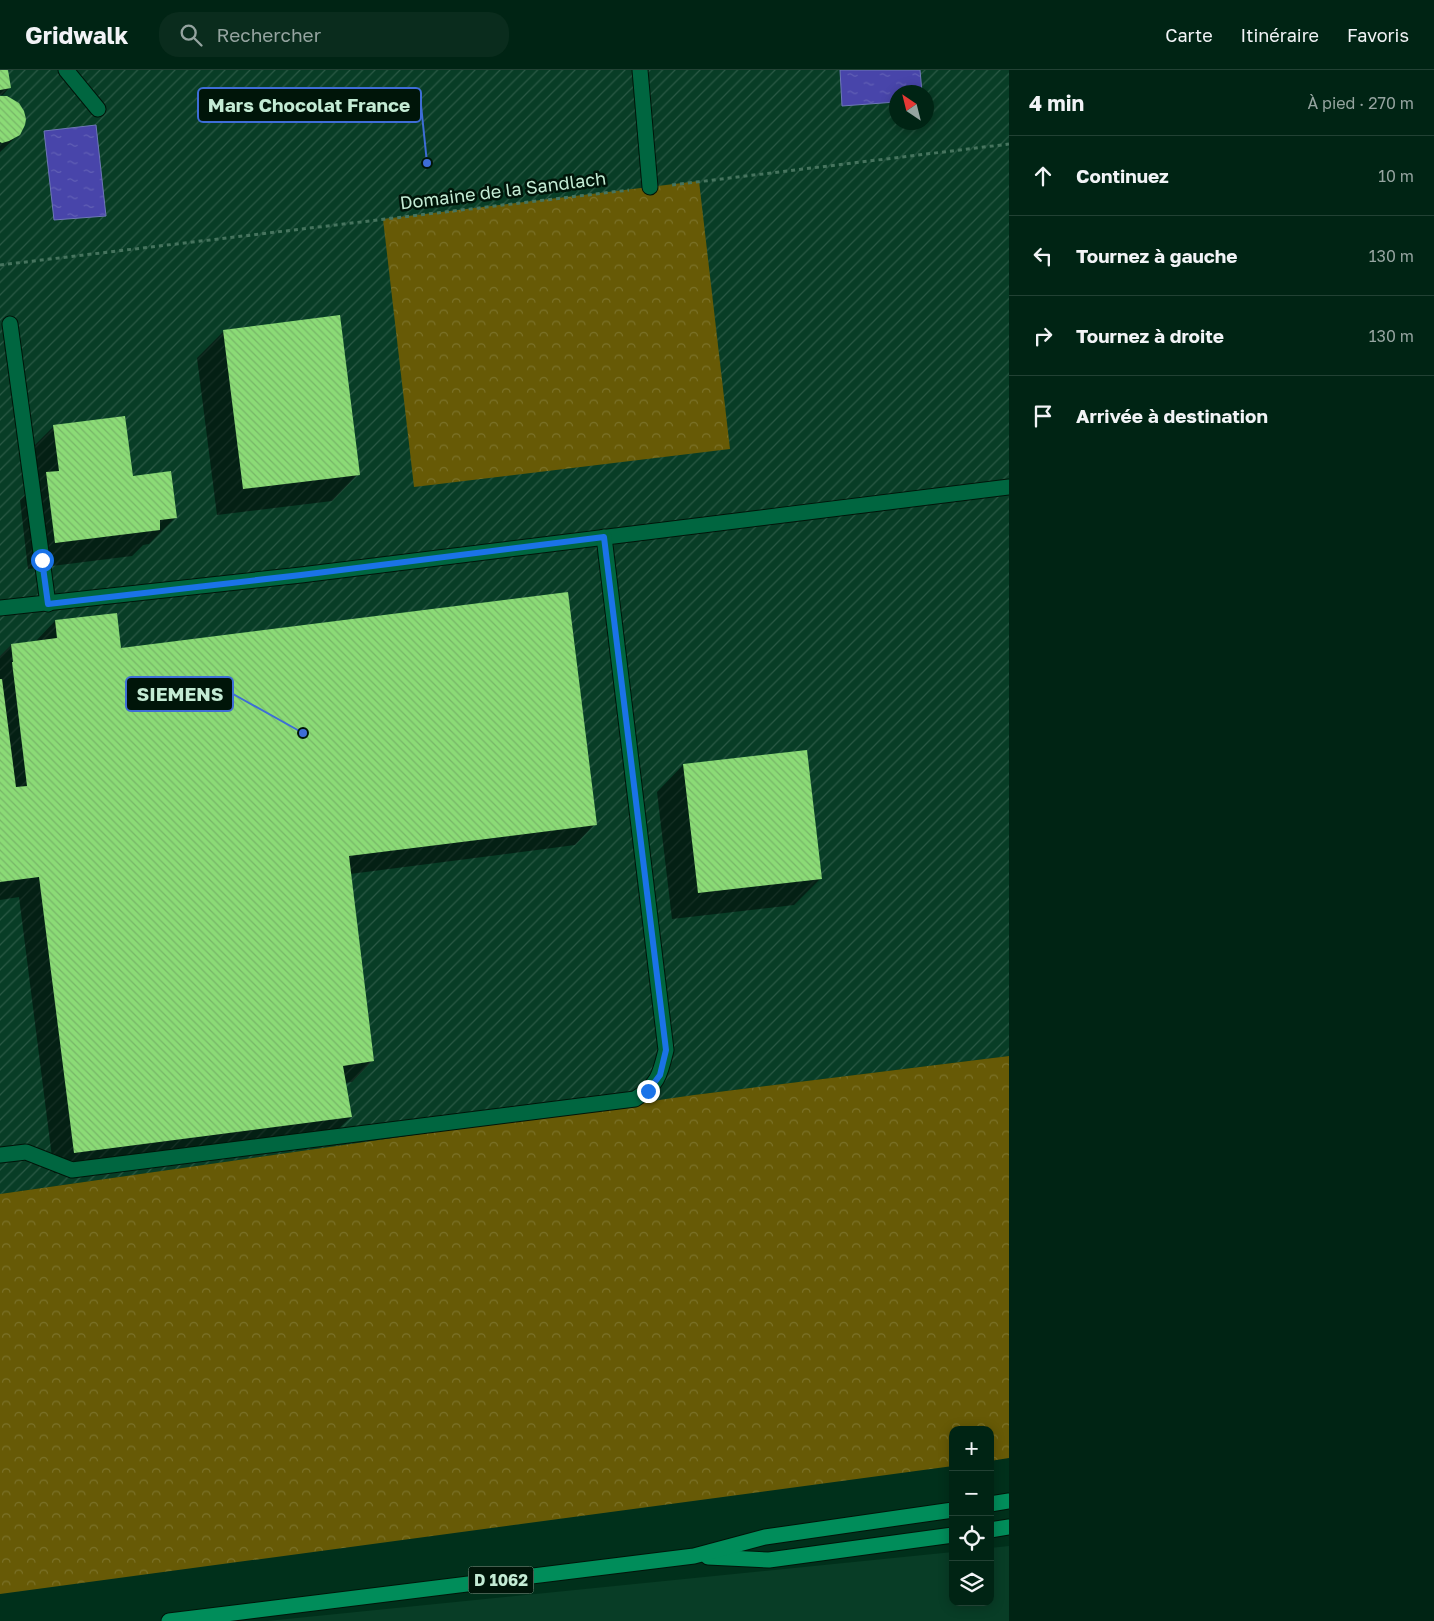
<!DOCTYPE html>
<html lang="fr">
<head>
<meta charset="utf-8">
<style>
	:root { --surface:#002414; --page:#0a2c1d; --text:#f1f3f6; --muted:#95a4a0; --line:#224134 }
	body { margin:0; font-family:"Golos Text",sans-serif; background:var(--page); color:var(--text) }
	.controls { position:absolute; right:15px; bottom:15px; display:grid; overflow:hidden; border-radius:10px; box-shadow:0 2px 12px #0003 }
	.controls button { width:45px; height:45px; display:grid; place-items:center; padding:0; border:0; border-bottom:1px solid var(--line); background:var(--surface); color:var(--text); font:25px sans-serif }
	.compass { position:absolute; left:889px; top:15px; width:45px; height:45px; border-radius:50%; background:var(--surface); box-shadow:0 2px 12px #0003; rotate:325deg }
	.stop { position:absolute; width:15px; height:15px; margin:-11px; border:4px solid #1a73e8; border-radius:50%; background:#fff }
	.stop.end { background:#1a73e8; border-color:#fff; box-shadow:0 1px 5px #0008 }
	.list { margin:0; padding:0; list-style:none }
	h2 { display:flex; justify-content:space-between; align-items:center; height:65px; margin:0; padding:0 20px; font-size:21px }
	h2 small { font-size:16px; font-weight:400; color:var(--muted) }
	.list li { display:grid; grid-template-columns:32px 1fr auto; gap:15px; align-items:center; box-sizing:border-box; height:80px; padding:0 20px; border-top:1px solid var(--line) }
	.list b { display:block; font-size:19px; white-space:nowrap }
	.list em { font-size:16px; font-style:normal; color:var(--muted) }
	.icon { flex:none; width:28px; height:28px; fill:none; stroke:currentColor; stroke-width:2; stroke-linecap:round; stroke-linejoin:round }
	.map { position:relative; flex:none; width:1009px; height:1551px; overflow:hidden }
	header { display:flex; align-items:center; gap:30px; box-sizing:border-box; height:70px; padding:0 25px; background:var(--surface); border-bottom:1px solid var(--line) }
	header strong { font-size:24px }
	nav { display:flex; gap:28px; margin-inline-start:auto; font-size:18px }
	.search { width:350px; height:45px; background:var(--page); display:flex; align-items:center; gap:12px; box-sizing:border-box; padding:0 18px; border-radius:20px; color:var(--muted); font-size:19px }
	main { display:flex }
	aside { flex:1; background:var(--surface) }
	.map>svg:first-child { display:block }
</style>
</head>
<body>
<header>
<strong>Gridwalk</strong>
<div class="search"><svg class="icon" aria-label="search" viewBox="0 0 24 24"><circle cx="10" cy="10" r="6"/><path d="M15 15l6 6"/></svg>Rechercher</div>
<nav><a>Carte</a><a>Itinéraire</a><a>Favoris</a></nav>
</header>
<main>
<div class="map">
<svg width="1009" height="1551" viewBox="0 0 1009 1551">
	<defs>
		<pattern id="industrial-furrows" width="10" height="10" patternUnits="userSpaceOnUse" patternTransform="scale(1.25)"><rect width="10" height="10" fill="#083d26"/><path d="M-1 1l2-2M0 10L10 0M9 11l2-2" fill="none" stroke="#2a5945"/></pattern>
		<pattern id="forest-crowns" width="20" height="18" patternUnits="userSpaceOnUse" patternTransform="scale(1.25)"><rect width="20" height="18" fill="#675a06"/><path d="M2 6a3 3 0 1 1 6 0M12 15a3 3 0 1 1 6 0" fill="none" stroke="#7b7229"/></pattern>
		<pattern id="water-ripples" width="26" height="14" patternUnits="userSpaceOnUse" patternTransform="scale(1.25)"><rect width="26" height="14" fill="#4845aa"/><path d="M2 4q2-2 4 0t4 0M15 11q2-2 4 0t4 0" fill="none" stroke="#6160b5"/></pattern>
		<pattern id="building-back-hatch" width="6" height="6" patternUnits="userSpaceOnUse" patternTransform="scale(1.25)"><rect width="6" height="6" fill="#8bdb76"/><path d="M-1 5l2 2M0 0l6 6M5-1l2 2" fill="none" stroke="#77b668"/></pattern>
	</defs>
	<rect width="100%" height="100%" fill="#00301b"/>
	<polygon fill="#083d26" points="1009,1476 1009,1551 267,1551 953,1482 953,1532 990,1532 990,1478"/>
	<path fill="url(#industrial-furrows)" fill-rule="evenodd" d="M0,0h1009v986l-315,39 -694,99zM896,22h30v30h-30z"/>
	<g fill="url(#forest-crowns)">
		<polygon points="699,111 730,379 414,417 383,149"/>
		<polygon points="1009,986 1009,1388 990,1391 990,1360 953,1360 953,1396 0,1524 0,1124 694,1025"/>
	</g>
	<g fill="url(#water-ripples)" stroke="#6d77b7">
		<polygon points="840,0 920,0 922,22 896,22 896,32 842,36"/>
		<polygon points="96,55 106,146 54,150 44,61"/>
	</g>
	<g fill="#0007">
		<polygon points="0,0 7,0 9,18 3,25 0,25"/>
		<polygon points="0,28 19,64 0,82"/>
		<polygon points="224,261 358,404 332,431 217,445 197,288"/>
		<polygon points="54,356 131,407 175,448 149,474 143,475 132,486 28,499 20,430 31,419 27,383"/>
		<polygon points="55,551 120,579 595,754 575,775 350,804 372,991 352,1012 345,1013 351,1047 330,1067 54,1103 19,827 0,830 0,586 11,575 35,572"/>
		<polygon points="683,695 821,808 794,835 672,849 657,722"/>
	</g>
	<g fill="url(#building-back-hatch)">
		<polygon points="0,0 8,0 11,18 0,20"/>
		<polygon points="0,26 7,26 19,33 24,41 26,49 25,55 20,65 9,71 2,73 0,72"/>
		<polygon points="340,245 360,405 243,419 223,260"/>
		<polygon points="125,346 133,406 171,401 177,448 160,450 160,460 55,473 46,402 59,401 53,355"/>
		<polygon points="568,522 597,755 349,786 374,991 343,996 352,1047 74,1083 39,807 0,812 0,609 2,609 16,717 27,716 12,592 13,592 11,574 57,568 55,550 117,543 121,578"/>
		<polygon points="807,680 822,809 698,823 683,694"/>
	</g>
	<g fill="none" stroke-linecap="round" stroke-linejoin="round">
		<defs>
			<g id="minor">
				<polyline points="66,0 98,39"/>
				<polyline points="640,0 650,117"/>
				<polyline points="10,254 48,534"/>
				<polyline points="0,538 301,505 1009,417"/>
				<path d="M0,1085l26,-3 46,18 563,-71c23,-14 25,-24 31,-49l-62,-513"/>
			</g>
			<g id="major">
				<polyline points="990,1434 1009,1431"/>
				<polyline points="990,1460 1009,1457"/>
				<polyline points="708,1487 769,1490 953,1465"/>
				<polyline points="169,1551 694,1486 765,1467 953,1440"/>
			</g>
		</defs>
		<use href="#minor" stroke="#001509" stroke-width="17"/>
		<use href="#major" stroke="#001509" stroke-width="17"/>
		<g stroke="#46745e" stroke-width="3" stroke-dasharray="4 4" stroke-linecap="butt">
			<polyline points="672,115 1009,74"/>
			<polyline points="0,195 629,120"/>
		</g>
		<use href="#minor" stroke="#006640" stroke-width="15"/>
		<use href="#major" stroke="#008d5a" stroke-width="15"/>
	</g>
	<g fill="none" stroke-linecap="round" stroke-linejoin="round">
		<polyline stroke="#1a73e8" stroke-width="6" points="42,490 48,534 301,505 604,467 666,980 660,1005 648,1021"/>
	</g>
	<g text-anchor="middle" stroke-width="5" stroke-linejoin="round" paint-order="stroke">
		<rect fill="#001509" stroke="#88ab97" stroke-width="1" x="468.5" y="1496.5" width="65" height="27" rx="4"/>
		<g font-size="16" font-weight="bold" fill="#c3ebd4">
			<text x="501" y="1516">D 1062</text>
		</g>
		<g font-size="18" fill="#c3ebd4" stroke="#001509">
			<text transform="translate(503 121) rotate(-7)" y="6">Domaine de la Sandlach</text>
		</g>
	</g>
	<path fill="none" stroke="#3e6dd7" stroke-width="2" d="M427 93L421 35M303 663L233 624"/>
	<g fill="#3e6dd7" stroke="#001509" stroke-width="2">
		<circle cx="427" cy="93" r="5"/>
		<circle cx="303" cy="663" r="5"/>
	</g>
	<g fill="#001509" stroke="#3e6dd7" stroke-width="2">
		<rect x="198" y="18" width="223" height="34" rx="5"/>
		<rect x="126" y="607" width="107" height="34" rx="5"/>
	</g>
	<g font-size="19" text-anchor="middle" font-weight="bold" fill="#c3ebd4">
		<text x="309" y="42">Mars Chocolat France</text>
		<text x="180" y="631">SIEMENS</text>
	</g>
</svg>
<div class="controls">
<button>+</button>
<button>−</button>
<button><svg class="icon" aria-label="locate" viewBox="0 0 24 24"><circle cx="12" cy="12" r="6"/><path d="M12 2v4M12 18v4M2 12h4M18 12h4"/></svg></button>
<button><svg class="icon" aria-label="layers" viewBox="0 0 24 24"><path d="M12 4l9 5-9 5-9-5zM3 14l9 5 9-5"/></svg></button>
</div>
<svg class="compass" viewBox="-18 -18 36 36"><path d="M0-13l5 13h-10z" fill="#e53935"/><path d="M0 13l5-13h-10z" fill="#95a4a0"/></svg>
<div class="stop" style="left:42px;top:490px"></div>
<div class="stop end" style="left:648px;top:1021px"></div>
</div>
<aside>
<h2>4 min<small>À pied · 270 m</small></h2>
<ul class="list">
<li><svg class="icon" aria-label="ahead" viewBox="0 0 24 24"><path d="M12 20V5M6 11l6-6 6 6"/></svg><div><b>Continuez</b></div><em>10 m</em></li>
<li><svg class="icon" aria-label="left" viewBox="0 0 24 24"><path d="M17 20v-9H6M10 6l-5 5 5 5"/></svg><div><b>Tournez à gauche</b></div><em>130 m</em></li>
<li><svg class="icon" aria-label="right" viewBox="0 0 24 24"><path d="M7 20v-9h11M14 6l5 5-5 5"/></svg><div><b>Tournez à droite</b></div><em>130 m</em></li>
<li><svg class="icon" aria-label="arrive" viewBox="0 0 24 24"><path d="M6 21V4h12l-3 4 3 4H6"/></svg><div><b>Arrivée à destination</b></div></li>
</ul>
</aside>
</main>
</body>
</html>
